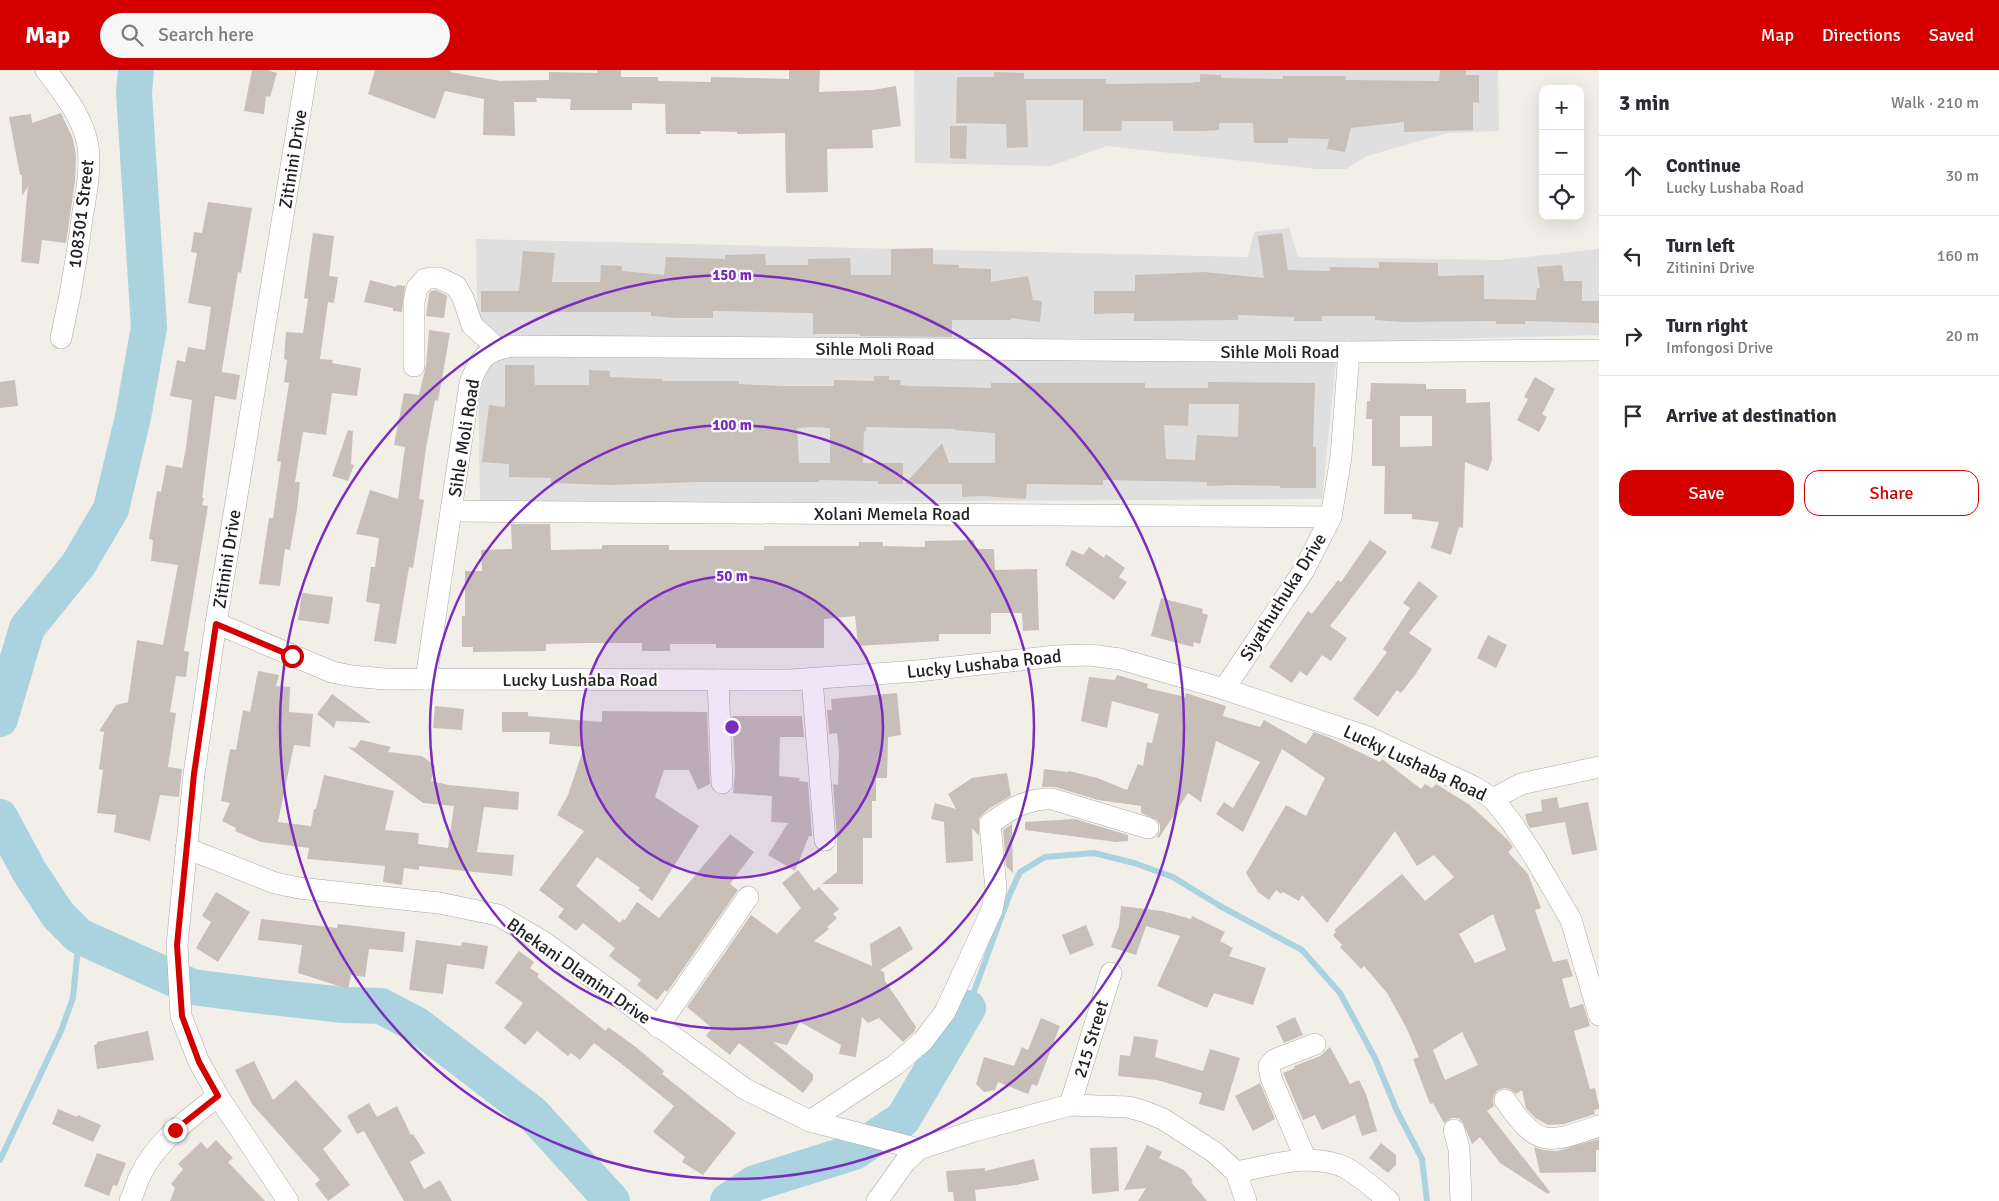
<!DOCTYPE html>
<html lang="en">
<head>
<meta charset="utf-8">
<style>
	:root { --surface:#fff; --page:#f7f7f7; --text:#2b2b33; --muted:#7c7c81; --line:#e1e1e2; --accent:#d40000 }
	body { margin:0; font-family:Signika,sans-serif; background:var(--page); color:var(--text) }
	.controls { position:absolute; right:15px; top:15px; display:grid; overflow:hidden; border-radius:10px; box-shadow:0 5px 20px #0002 }
	.controls button { width:45px; height:45px; display:grid; place-items:center; padding:0; border:0; border-bottom:1px solid var(--line); background:var(--surface); color:var(--text); font:25px sans-serif }
	.stop { position:absolute; width:15px; height:15px; margin:-11px; border:4px solid #d40000; border-radius:50%; background:#fff }
	.stop.end { background:#d40000; border-color:#fff; box-shadow:0 1px 5px #0008 }
	.list { margin:0; padding:0; list-style:none }
	h2 { display:flex; justify-content:space-between; align-items:center; height:65px; margin:0; padding:0 20px; font-size:21px }
	h2 small { font-size:16px; font-weight:400; color:var(--muted) }
	.list li { display:grid; grid-template-columns:32px 1fr auto; gap:15px; align-items:center; box-sizing:border-box; height:80px; padding:0 20px; border-top:1px solid var(--line) }
	.list b { display:block; font-size:19px; white-space:nowrap }
	.list p { margin:0; font-size:16px; white-space:nowrap; color:var(--muted) }
	.list em { font-size:16px; font-style:normal; color:var(--muted) }
	.actions { display:flex; gap:10px; padding:15px 20px }
	.actions a { flex:1; padding:11px 0; border:1px solid var(--accent); border-radius:15px; text-align:center; font-size:18px; color:var(--accent) }
	.actions .main { background:var(--accent); color:#fff }
	.icon { flex:none; width:28px; height:28px; fill:none; stroke:currentColor; stroke-width:2; stroke-linecap:round; stroke-linejoin:round }
	.map { position:relative; flex:none; width:1599px; height:1131px; overflow:hidden }
	header { display:flex; align-items:center; gap:30px; box-sizing:border-box; height:70px; padding:0 25px; background:var(--accent); color:#fff }
	header strong { font-size:24px }
	nav { display:flex; gap:28px; margin-inline-start:auto; font-size:18px }
	.search { width:350px; height:45px; background:var(--page); display:flex; align-items:center; gap:12px; box-sizing:border-box; padding:0 18px; border-radius:28px; color:var(--muted); font-size:19px }
	main { display:flex }
	aside { flex:1; background:var(--surface) }
	.map>svg:first-child { display:block }
</style>
</head>
<body>
<header>
<strong>Map</strong>
<div class="search"><svg class="icon" aria-label="search" viewBox="0 0 24 24"><circle cx="10" cy="10" r="6"/><path d="M15 15l6 6"/></svg>Search here</div>
<nav><a>Map</a><a>Directions</a><a>Saved</a></nav>
</header>
<main>
<div class="map">
<svg width="1599" height="1131" viewBox="0 0 1599 1131">
	<rect width="100%" height="100%" fill="#f2efe9"/>
	<g fill="#e0dfdf">
		<polygon points="914,0 1498,0 1499,61 1447,63 1367,86 1346,99 1316,99 1107,76 1051,96 915,93"/>
		<polygon points="1289,158 1298,187 1500,190 1599,179 1599,265 1338,272 1322,429 480,434 476,169 1248,187 1254,162"/>
	</g>
	<g fill="none" stroke-linecap="round" stroke-linejoin="round">
		<g stroke="#aad3df" stroke-width="6">
			<polyline points="968,938 1009,826 1020,802 1045,787 1094,783 1134,793 1173,807 1220,836 1302,880 1340,923 1375,988 1397,1041 1422,1089 1427,1131"/>
			<polyline points="0,1090 61,961 73,928 79,866"/>
		</g>
		<g stroke="#aad3df" stroke-width="36">
			<polyline points="0,649 27,558 78,495 111,439 133,347 149,257 134,23 136,0"/>
			<polyline points="0,747 29,801 58,845 79,866 192,917 262,926 344,935 381,936 417,955 533,1044 612,1131"/>
			<polyline points="728,1131 755,1113 854,1082 903,1049 968,938"/>
		</g>
	</g>
	<g fill="#c7bfb8" fill-rule="evenodd">
		<polygon points="252,0 267,0 277,3 270,27 266,26 264,44 244,41"/>
		<polygon points="375,0 451,0 450,2 500,11 549,10 549,2 597,3 597,0 621,0 621,7 658,7 658,11 711,12 711,7 789,9 789,0 820,0 819,22 873,20 896,16 901,56 872,60 873,78 827,79 828,122 786,123 785,63 737,64 737,62 700,61 701,64 666,64 665,34 632,33 632,40 570,40 571,29 536,28 537,32 514,32 515,66 483,65 484,29 445,21 435,49 368,24"/>
		<polygon points="1440,0 1466,0 1466,5 1479,5 1479,33 1473,32 1473,60 1404,62 1404,52 1351,58 1345,82 1327,79 1329,69 1288,68 1288,73 1254,73 1253,53 1219,53 1219,60 1201,61 1173,61 1173,51 1122,51 1121,61 1083,61 1083,30 1026,30 1028,77 1007,78 1006,54 956,53 957,7 994,7 994,2 1024,3 1024,9 1106,9 1106,14 1193,13 1193,12 1200,12 1200,4 1221,5 1221,8 1283,9 1283,6 1346,6 1346,10 1439,11"/>
		<polygon points="61,43 73,69 76,86 75,111 66,173 42,170 39,194 21,192 28,116 22,126 22,105 20,105 9,47 31,44 32,53"/>
		<polygon points="950,56 967,56 966,89 950,88"/>
		<polygon points="208,132 252,138 241,203 238,202 222,300 222,302 240,305 236,330 215,326 202,428 204,428 202,435 208,436 184,581 189,582 186,607 176,606 170,642 176,643 168,697 182,699 179,727 160,725 150,771 114,762 116,745 97,743 103,700 99,699 104,662 99,661 116,635 128,632 137,570 163,575 178,495 151,491 153,470 149,469 157,421 161,422 166,395 182,398 186,378 192,330 170,326 177,290 185,292 188,277 205,280 211,237 188,233 197,183 191,182 194,162 202,163"/>
		<polygon points="313,163 334,166 329,206 338,207 334,233 328,232 320,289 333,290 332,293 361,298 357,326 332,323 326,365 303,362 295,412 300,412 297,439 290,480 285,479 280,516 259,514 269,448 273,448 281,392 277,391 289,313 284,312 287,290 284,289 286,262 303,263 308,229 304,228"/>
		<polygon points="1282,163 1288,200 1330,201 1330,197 1379,198 1379,192 1438,193 1438,206 1484,205 1484,229 1536,230 1537,218 1540,218 1537,197 1562,195 1564,211 1582,211 1582,231 1599,231 1599,253 1525,251 1525,254 1496,254 1496,251 1404,252 1375,250 1375,246 1322,246 1322,251 1294,251 1294,247 1238,245 1238,250 1134,251 1134,243 1094,244 1094,221 1135,221 1135,205 1204,202 1264,208 1258,166"/>
		<polygon points="933,178 933,194 959,195 959,198 991,199 991,212 1028,206 1033,230 1042,231 1040,252 1011,248 1011,250 952,250 952,267 860,266 860,264 813,264 813,243 713,241 713,248 676,248 651,246 651,242 481,242 481,221 519,221 523,181 555,183 552,212 600,212 601,195 622,196 622,201 664,205 666,187 725,189 725,185 765,184 766,195 808,195 808,189 850,188 851,205 891,205 891,179"/>
		<polygon points="370,210 396,217 397,215 405,216 402,242 393,241 393,238 364,232"/>
		<polygon points="436,220 447,226 444,248 426,246 429,224 431,221"/>
		<polygon points="429,260 450,263 438,331 435,330 426,378 419,429 424,430 413,498 409,497 396,574 374,571 380,534 366,532 371,497 375,497 379,468 356,464 370,420 398,429 405,377 394,375 404,323 419,325 426,296"/>
		<path d="M505,295h29l1,20h54v-15l21,1v6l52,2v2h77v3l43,2h52v-6l40,1v-5h15v4h12l-1,5 10,1 45,1 36,1v-5h154v5h63v-6l107,1 -2,64h3v41h-36v-2l-47,-1 -26,1v-4l-104,-2v5l-76,-1 -1,15 -44,-3 -20,1v-13h-57l37,-41 7,20h46v-30l-41,-3 2,-1 -90,-2v5l-2,-1 -1,32h40v21h-25v-3l-59,-1v2h-121l-88,3 -59,-2v-5l-42,-1v-13l-27,-2 7,-57 16,2zM1189,334h50l-1,33 -41,-2 -2,25 -29,-1 -2,-34 24,1zM814,357l16,1v35h-31l-2,-35z"/>
		<polygon points="1535,307 1555,319 1542,344 1547,347 1539,362 1517,350 1528,329 1524,327"/>
		<polygon points="15,310 18,336 0,338 0,312"/>
		<path d="M1371,313l55,1v5h40v14l24,-1 2,58 -4,11 -23,-9 -2,66 -4,-1 -8,28 -20,-7 8,-26 -27,-3v-5h-28l1,-48h-13v-47h-6l1,-18h3zM1400,346h32v30l-32,1z"/>
		<polygon points="348,360 353,361 351,394 354,395 348,411 332,406"/>
		<polygon points="511,454 550,454 551,480 602,479 602,475 669,475 669,480 764,480 764,476 859,476 859,472 883,472 883,476 925,477 925,471 974,470 975,479 994,479 995,500 1037,499 1039,560 1023,561 1022,543 991,543 991,564 939,564 939,571 858,576 855,546 824,549 824,578 716,578 716,574 670,574 670,581 642,581 642,573 586,573 546,574 546,581 473,582 473,577 462,577 462,546 465,546 465,501 482,501 481,480 512,479"/>
		<polygon points="1370,470 1387,482 1330,556 1347,568 1331,591 1322,585 1307,606 1300,601 1292,613 1269,597 1308,541 1312,544 1338,510 1341,512"/>
		<polygon points="1089,477 1104,488 1106,484 1125,498 1119,507 1127,512 1114,530 1065,495 1072,480 1083,485"/>
		<polygon points="1419,511 1438,526 1409,563 1432,579 1415,605 1401,623 1397,620 1378,647 1353,629 1387,582 1383,579 1410,538 1403,533"/>
		<polygon points="302,523 333,527 329,554 298,550"/>
		<polygon points="1161,528 1203,539 1202,543 1208,545 1200,574 1194,572 1193,577 1151,566"/>
		<polygon points="1488,565 1507,575 1496,598 1477,588"/>
		<polygon points="258,601 279,605 276,616 290,617 289,642 313,644 310,677 294,675 278,752 311,756 314,739 316,739 324,705 394,721 385,760 419,763 418,774 448,778 454,736 423,733 348,677 355,678 361,670 391,677 388,682 422,686 435,696 431,711 449,715 519,722 518,740 484,737 477,782 514,785 512,806 419,796 419,800 404,798 402,815 383,812 385,796 307,789 309,778 261,772 235,761 236,758 222,751 230,733 221,731 230,679 236,680 243,640 250,642"/>
		<path d="M1117,605l31,9 -1,4 38,9 1,-4 40,13 -3,10 37,11 4,-7 42,24 8,-12 14,5 52,25 2,-3 39,30 4,-5 7,4 4,-4 34,21 38,35 5,7 -5,5 20,22 13,34 -6,2 18,52 14,-3 6,17 -11,3 8,29 13,-4 7,22 -16,5 16,58 5,-1 4,18v3l-5,1 1,4 -31,10 -16,1 -13,-7 -9,-10 -4,-18 -6,4 -6,-5 -6,-1 -6,2 -4,5 -1,6 1,5 -7,5 63,81 -2,2 -48,-31 -20,-26 -8,7 -10,-23 -4,-3h-7l-7,5 -11,-20 -3,1 -17,-45 6,-2 -13,-30 -19,-34 -23,-27 -3,3 -21,-22 2,-2 -9,-10 3,-3 -2,-2 68,-56 23,27 29,-24 -20,-22 -17,11 -22,-35 -68,92 -25,-28 -3,6 -16,-9 -2,2 -5,-4 -7,10 -11,-8 -12,-19 40,-68 20,11 19,-38 -43,-29 -39,83 -27,-18 8,-12 9,6 27,-46 -44,-21 -15,61 -13,-9 -29,45 -2,-1 3,-6v-6l-3,-5 -16,-7v-7l-43,-6 -43,-13h-13l2,-18 24,3 1,-1 28,7 30,12 11,-26 5,2 4,-24 5,1 7,-29 -47,-13 -5,27 -26,-7 8,-44 26,3zM1493,844l13,36 -31,13 -16,-29zM1462,962l16,33 -33,15 -12,-30z"/>
		<polygon points="897,623 901,665 888,667 887,708 876,708 876,731 872,731 872,768 863,768 863,814 822,814 837,802 837,769 833,714 838,715 839,682 837,663 829,664 827,640 832,640 831,629"/>
		<polygon points="332,624 371,653 336,651 334,658 317,644"/>
		<polygon points="435,636 464,639 462,660 433,658"/>
		<polygon points="602,641 707,642 710,714 698,720 689,700 664,700 655,727 699,756 652,831 638,820 640,818 597,787 576,816 620,853 623,849 625,850 637,832 659,848 730,764 754,782 730,814 738,820 667,922 665,920 657,930 637,915 641,910 609,886 615,878 583,853 576,861 558,847 564,839 539,820 584,761 557,745 568,725 584,677 549,674 550,662 502,662 502,642 528,642 528,646 602,652"/>
		<polygon points="732,646 802,646 804,667 780,667 779,706 800,708 799,711 808,712 812,766 809,766 795,801 768,785 788,753 771,752 772,726 733,723 735,702"/>
		<polygon points="1007,703 1011,726 990,738 979,748 979,766 972,758 973,791 946,793 944,752 931,749 935,733 956,739 948,724 972,708"/>
		<polygon points="1557,727 1559,738 1588,732 1597,780 1572,785 1565,752 1530,758 1527,753 1525,744 1542,741 1541,730"/>
		<polygon points="1075,749 1128,765 1128,771 1116,772 1025,760 1025,752"/>
		<polygon points="1012,754 1012,756 1013,803 1006,796 1003,760"/>
		<polygon points="798,800 814,821 819,817 839,839 833,844 837,848 827,857 829,859 814,871 872,896 870,874 900,856 913,879 880,900 884,902 885,911 916,957 914,962 903,972 879,948 868,953 862,947 856,987 839,984 841,975 800,952 787,975 773,972 813,1004 813,1010 803,1023 739,973 730,985 706,966 712,958 687,937 751,845 777,864 801,838 782,813"/>
		<polygon points="216,822 250,842 218,892 196,878 211,852 202,846"/>
		<polygon points="1121,836 1162,841 1191,849 1192,846 1225,862 1220,871 1233,878 1229,886 1266,898 1253,935 1214,923 1207,938 1157,916 1180,866 1146,856 1136,885 1111,877 1119,856"/>
		<polygon points="261,849 337,858 338,854 405,862 403,882 369,879 365,907 351,905 348,919 298,903 302,875 258,870"/>
		<polygon points="1086,855 1094,875 1070,885 1062,865"/>
		<polygon points="416,870 461,876 462,872 488,876 484,899 447,894 443,924 409,920"/>
		<polygon points="519,881 534,892 530,898 539,904 537,907 606,961 608,957 636,977 664,1001 662,1004 736,1063 703,1105 682,1092 685,1087 653,1062 674,1036 623,995 594,973 580,990 571,983 568,986 537,961 525,975 504,958 523,933 495,913"/>
		<polygon points="1295,947 1303,965 1284,973 1276,956"/>
		<polygon points="1041,948 1060,956 1037,1016 1032,1014 1028,1024 998,1012 995,1020 984,1022 976,1014 984,987 1014,996 1022,977 1028,980"/>
		<polygon points="148,961 154,990 97,999 94,975 97,974 97,972"/>
		<polygon points="1134,966 1158,970 1155,987 1203,1001 1210,979 1240,988 1224,1041 1199,1034 1202,1023 1157,1010 1118,1006 1120,985 1130,986"/>
		<polygon points="1330,977 1350,1014 1359,1010 1366,1024 1377,1061 1362,1066 1355,1045 1322,1060 1315,1045 1303,1050 1283,1003 1295,998 1294,996 1320,986"/>
		<polygon points="254,991 273,1030 296,1010 342,1061 323,1079 350,1115 328,1131 315,1114 320,1110 252,1034 235,1000"/>
		<polygon points="1260,1013 1275,1049 1253,1061 1235,1026"/>
		<polygon points="369,1033 377,1047 397,1036 411,1065 413,1064 425,1083 410,1092 424,1119 440,1110 452,1131 404,1131 364,1061 357,1064 347,1046"/>
		<polygon points="58,1039 77,1047 78,1045 101,1055 93,1072 52,1054"/>
		<polygon points="1599,1069 1599,1080 1596,1080 1596,1102 1540,1103 1534,1077 1544,1080 1557,1081"/>
		<polygon points="216,1070 233,1088 228,1092 265,1131 170,1131 175,1118 171,1114 183,1099 178,1094 201,1072 207,1079"/>
		<polygon points="1381,1073 1396,1085 1396,1095 1388,1103 1369,1088"/>
		<polygon points="1147,1075 1162,1082 1159,1088 1184,1100 1193,1111 1191,1112 1207,1131 1138,1131 1146,1118 1124,1120"/>
		<polygon points="1117,1077 1119,1121 1092,1124 1090,1078"/>
		<polygon points="97,1083 126,1093 117,1116 113,1115 109,1126 84,1116"/>
		<polygon points="1034,1089 1039,1110 1016,1115 975,1120 976,1131 954,1131 953,1122 948,1122 946,1101 985,1098 985,1101"/>
	</g>
	<g fill="none" stroke-linecap="round" stroke-linejoin="round">
		<defs>
			<g id="minor">
				<path d="M46,0c17,23 37,47 42,76 3,24 -2,49 -6,72 -5,40 -12,80 -21,120"/>
				<polyline points="414,296 414,232 417,218 425,209 431,208 439,208 456,216 463,228 472,255 497,278"/>
				<polyline points="452,441 1331,447"/>
				<polyline points="216,553 332,602 352,606 385,609 791,610 917,601 1056,586 1090,585 1120,589 1224,619 1368,667 1474,717 1493,729 1512,753 1535,788 1571,850 1599,945"/>
				<path d="M426,609l44,-296c10,-25 15,-33 43,-37l836,6 250,-2"/>
				<polyline points="812,609 825,770"/>
				<polyline points="718,610 722,713"/>
				<polyline points="1224,619 1304,500 1331,447 1341,387 1349,282"/>
				<polyline points="1493,729 1521,714 1599,697"/>
				<polyline points="186,778 275,813 299,818 439,833 498,845 545,873 745,1019 810,1051 919,1079 974,1061 1070,1035 1128,1037 1143,1041 1163,1049 1214,1082 1236,1102 1246,1131"/>
				<polyline points="658,957 748,827"/>
				<path d="M1505,1030c33,48 42,44 94,26"/>
				<polyline points="1070,1035 1111,903"/>
				<path d="M810,1051l85,-56 28,-24 22,-29 47,-102 4,-21 -6,-65c20,-15 37,-26 62,-25l96,29"/>
				<polyline points="1454,1060 1459,1079 1461,1131"/>
				<polyline points="1306,1090 1271,1008 1269,996 1274,990 1315,974"/>
				<path d="M1236,1102c34,-6 76,-21 110,-4 16,9 29,22 43,33"/>
				<path d="M130,1131c4,-8 6,-17 10,-25 16,-35 49,-57 78,-80"/>
				<polyline points="288,1131 218,1026 199,992 181,946 177,875 194,704 216,553 307,0"/>
				<polyline points="877,1131 905,1092 919,1079"/>
			</g>
		</defs>
		<use href="#minor" stroke="#a9a9a9" stroke-width="22"/>
		<use href="#minor" stroke="#fff" stroke-width="21"/>
	</g>
	<g fill="none" stroke-linecap="round" stroke-linejoin="round">
		<polyline stroke="#d40000" stroke-width="6" points="175,1060 218,1026 199,992 182,946 177,875 194,704 216,554 292,586"/>
	</g>
	<circle cx="732" cy="657" r="151" fill="#7b2cbf" fill-opacity=".12"/>
	<g fill="none" stroke="#7b2cbf" stroke-width="2.5">
		<circle cx="732" cy="657" r="151"/>
		<circle cx="732" cy="657" r="302"/>
		<circle cx="732" cy="657" r="452"/>
	</g>
	<g text-anchor="middle" stroke-width="4.5" stroke-linejoin="round" paint-order="stroke">
		<g font-size="18" fill="#222" stroke="#fff">
			<text transform="translate(293 89) rotate(-81)" y="6">Zitinini Drive</text>
			<text transform="translate(81 144) rotate(-83)" y="6">108301 Street</text>
			<text x="875" y="285">Sihle Moli Road</text>
			<text x="1280" y="288">Sihle Moli Road</text>
			<text transform="translate(464 368) rotate(-81)" y="6">Sihle Moli Road</text>
			<text x="892" y="450">Xolani Memela Road</text>
			<text transform="translate(227 489) rotate(-81)" y="6">Zitinini Drive</text>
			<text transform="translate(1283 527) rotate(-58)" y="6">Siyathuthuka Drive</text>
			<text transform="translate(984 594) rotate(-6)" y="6">Lucky Lushaba Road</text>
			<text x="580" y="616">Lucky Lushaba Road</text>
			<text transform="translate(1415 693) rotate(25)" y="6">Lucky Lushaba Road</text>
			<text transform="translate(579 901) rotate(35)" y="6">Bhekani Dlamini Drive</text>
			<text transform="translate(1091 969) rotate(-73)" y="6">215 Street</text>
		</g>
	</g>
	<circle cx="732" cy="657" r="8" fill="#7b2cbf" stroke="#fff" stroke-width="2.5"/>
	<g font-size="15" text-anchor="middle" font-weight="bold" fill="#7b2cbf" stroke="#fff" stroke-width="4.5" stroke-linejoin="round" paint-order="stroke">
		<text x="732" y="210">150 m</text>
		<text x="732" y="360">100 m</text>
		<text x="732" y="511">50 m</text>
	</g>
</svg>
<div class="controls">
<button>+</button>
<button>−</button>
<button><svg class="icon" aria-label="locate" viewBox="0 0 24 24"><circle cx="12" cy="12" r="6"/><path d="M12 2v4M12 18v4M2 12h4M18 12h4"/></svg></button>
</div>
<div class="stop" style="left:292px;top:586px"></div>
<div class="stop end" style="left:175px;top:1060px"></div>
</div>
<aside>
<h2>3 min<small>Walk · 210 m</small></h2>
<ul class="list">
<li><svg class="icon" aria-label="ahead" viewBox="0 0 24 24"><path d="M12 20V5M6 11l6-6 6 6"/></svg><div><b>Continue</b><p>Lucky Lushaba Road</p></div><em>30 m</em></li>
<li><svg class="icon" aria-label="left" viewBox="0 0 24 24"><path d="M17 20v-9H6M10 6l-5 5 5 5"/></svg><div><b>Turn left</b><p>Zitinini Drive</p></div><em>160 m</em></li>
<li><svg class="icon" aria-label="right" viewBox="0 0 24 24"><path d="M7 20v-9h11M14 6l5 5-5 5"/></svg><div><b>Turn right</b><p>Imfongosi Drive</p></div><em>20 m</em></li>
<li><svg class="icon" aria-label="arrive" viewBox="0 0 24 24"><path d="M6 21V4h12l-3 4 3 4H6"/></svg><div><b>Arrive at destination</b></div></li>
</ul>
<div class="actions"><a class="main">Save</a><a>Share</a></div>
</aside>
</main>
</body>
</html>
